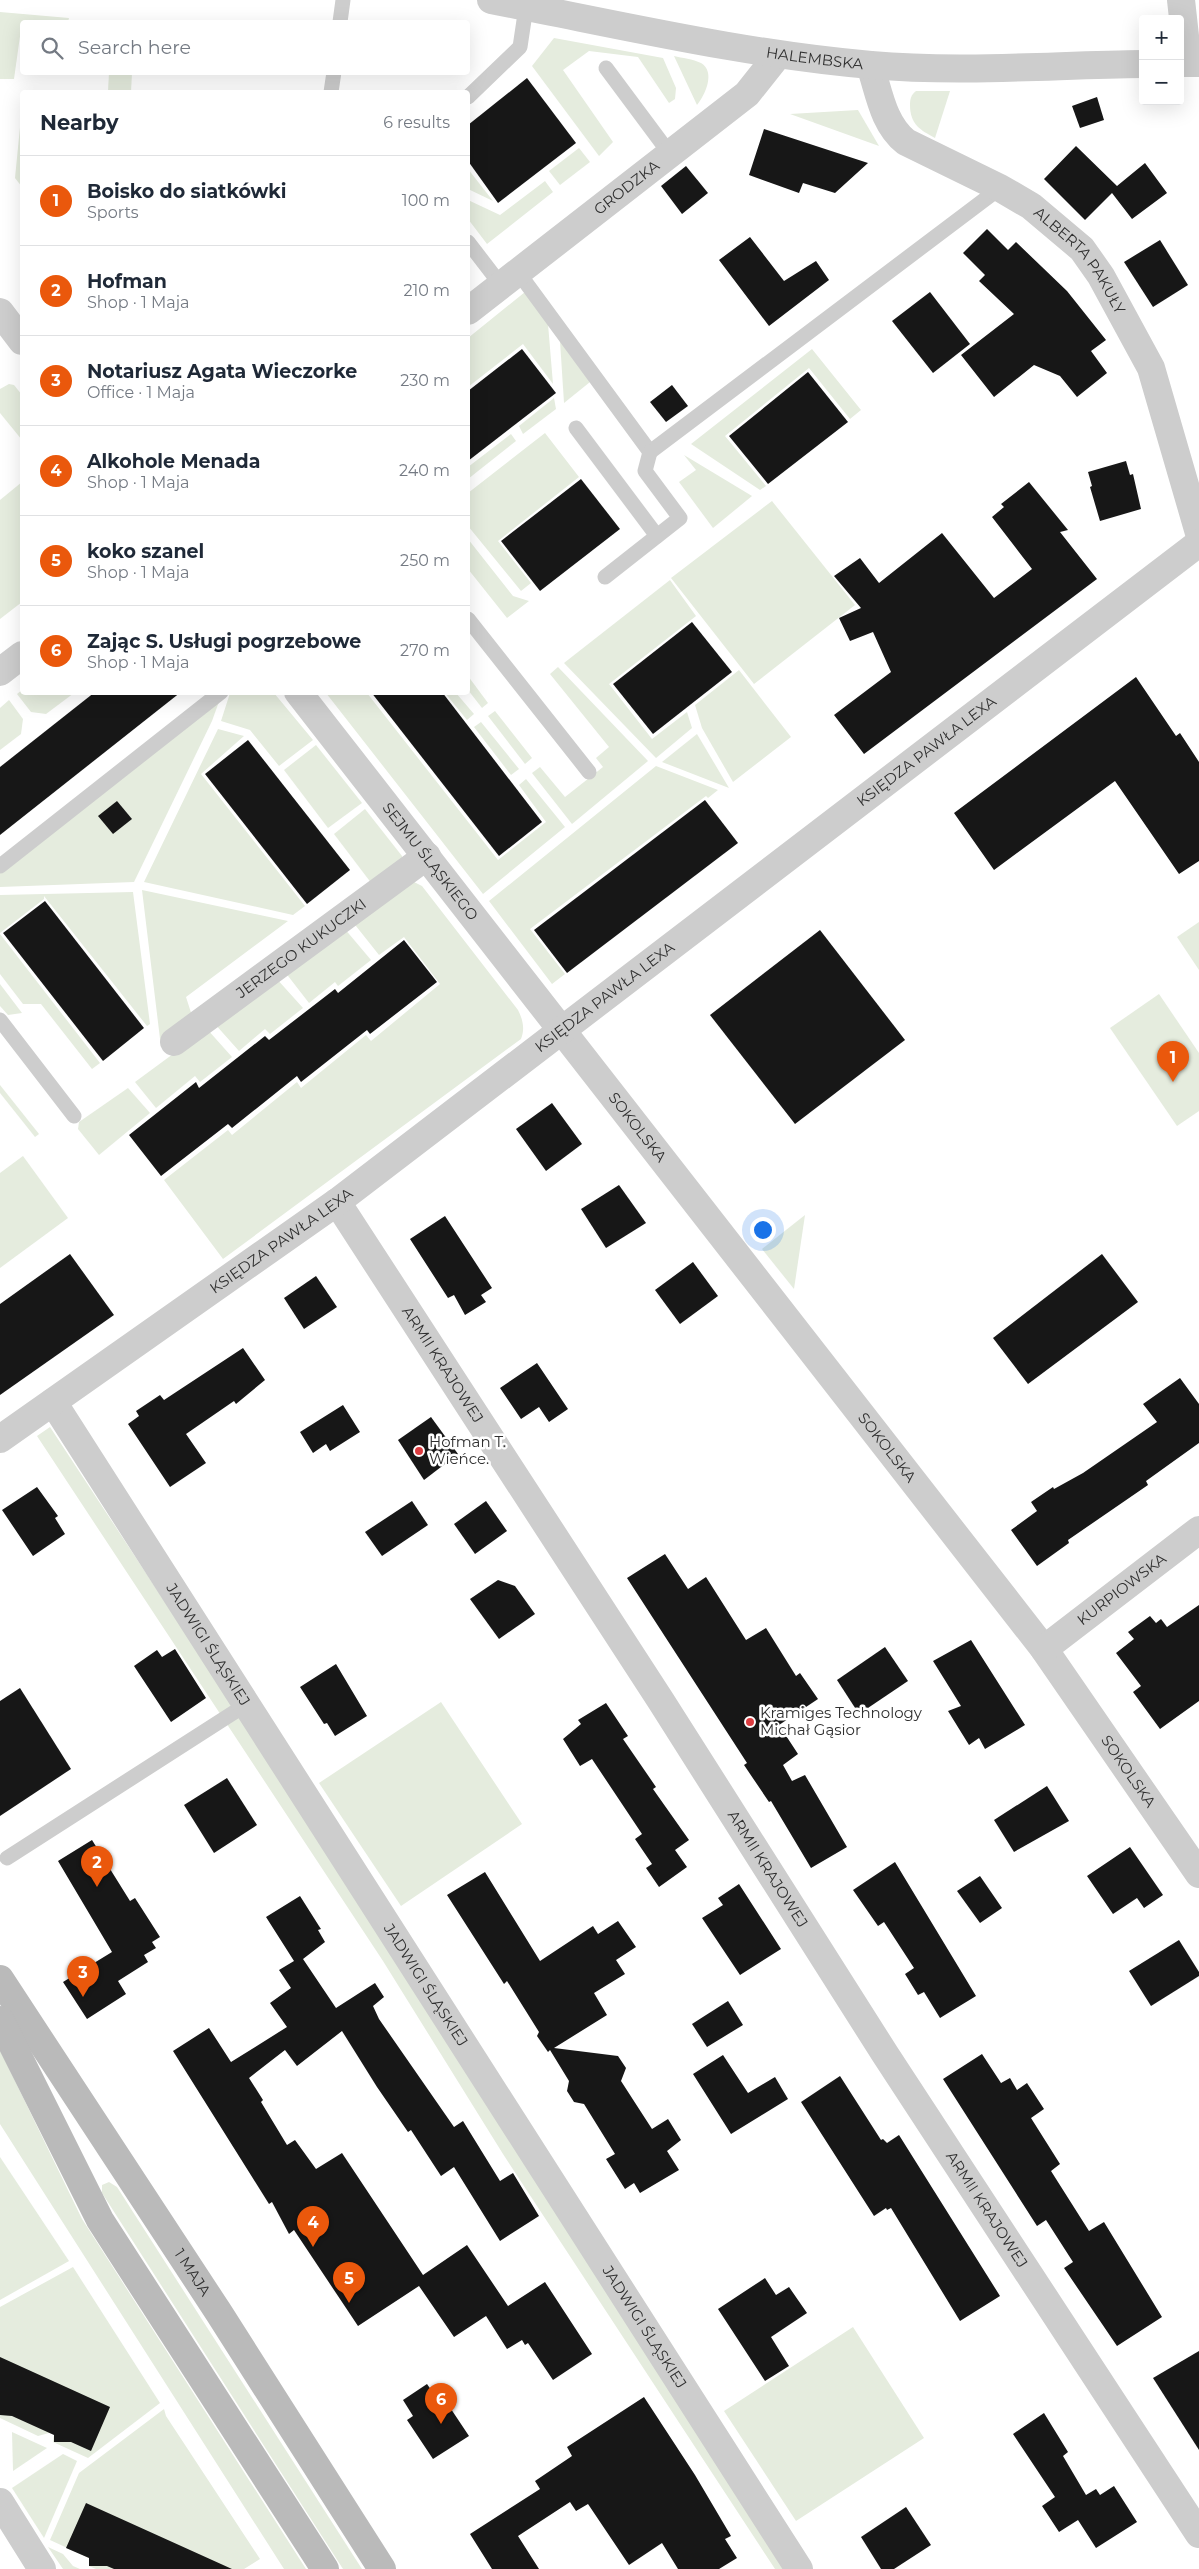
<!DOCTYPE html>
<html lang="en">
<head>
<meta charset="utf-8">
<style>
	:root { --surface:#fff; --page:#f6f6f7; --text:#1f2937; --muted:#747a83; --line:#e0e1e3; --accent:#ea580c }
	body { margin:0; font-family:Montserrat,sans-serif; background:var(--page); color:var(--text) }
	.controls { position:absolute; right:15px; top:15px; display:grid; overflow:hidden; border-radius:5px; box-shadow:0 5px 20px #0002 }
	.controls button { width:45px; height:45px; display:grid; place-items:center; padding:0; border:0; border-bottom:1px solid var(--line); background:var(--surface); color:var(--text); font:25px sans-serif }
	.you { position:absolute; left:762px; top:1229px; width:18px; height:18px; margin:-12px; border:4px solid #fff; border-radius:50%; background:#1a73e8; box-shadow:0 0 0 8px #1a73e833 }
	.badge { display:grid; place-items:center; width:32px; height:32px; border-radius:50%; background:var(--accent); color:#fff; font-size:16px; font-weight:700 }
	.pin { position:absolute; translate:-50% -41px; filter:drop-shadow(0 1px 2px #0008) }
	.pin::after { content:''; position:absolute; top:26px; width:18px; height:15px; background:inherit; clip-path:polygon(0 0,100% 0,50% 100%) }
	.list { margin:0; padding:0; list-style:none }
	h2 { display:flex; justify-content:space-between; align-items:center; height:65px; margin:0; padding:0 20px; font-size:21px }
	h2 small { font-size:16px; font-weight:400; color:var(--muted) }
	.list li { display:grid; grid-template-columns:32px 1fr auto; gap:15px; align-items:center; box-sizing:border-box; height:90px; padding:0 20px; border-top:1px solid var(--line) }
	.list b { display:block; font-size:19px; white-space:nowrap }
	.list p { margin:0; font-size:16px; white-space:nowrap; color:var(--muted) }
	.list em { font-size:16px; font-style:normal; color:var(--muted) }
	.icon { flex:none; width:28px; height:28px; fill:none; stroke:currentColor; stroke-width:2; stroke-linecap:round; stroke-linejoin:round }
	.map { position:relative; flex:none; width:1199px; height:2569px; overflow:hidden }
	.search { position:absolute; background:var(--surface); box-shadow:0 5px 20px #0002; left:20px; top:20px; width:450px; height:55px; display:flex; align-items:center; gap:12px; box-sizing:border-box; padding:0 18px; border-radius:5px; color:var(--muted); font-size:19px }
	.panel { position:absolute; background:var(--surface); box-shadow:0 5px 20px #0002; left:20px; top:90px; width:450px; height:605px; border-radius:5px }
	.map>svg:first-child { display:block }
</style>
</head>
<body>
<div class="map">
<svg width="1199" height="2569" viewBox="0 0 1199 2569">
	<rect width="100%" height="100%" fill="#fff"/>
	<g fill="#e5ecde">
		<polygon points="0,12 69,18 68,22 22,22 14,79 0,79"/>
		<polygon points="554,38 663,58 676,88 675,99 669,103 638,57 589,51 563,70 613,142 599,156 532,66"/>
		<path d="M674,56c8,2 19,3 27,7 15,9 4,32 -4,42z"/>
		<polygon points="109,73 132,73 131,92 108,91"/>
		<path d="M916,91h34l-15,47c-15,-8 -25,-14 -25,-33 0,-6 1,-10 6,-14z"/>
		<polygon points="858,110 879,146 790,114"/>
		<polygon points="21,117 22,117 22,187 15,178"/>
		<polygon points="579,148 590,162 560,185 549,171"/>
		<polygon points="468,169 493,201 468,189"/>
		<polygon points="545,181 553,192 487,244 468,219 468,200 500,215"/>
		<polygon points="525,292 548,324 553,384 523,344 468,387 468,338"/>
		<polygon points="560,341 590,382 564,403"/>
		<polygon points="812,349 861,410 850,419 809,368 725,436 766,486 760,490 691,444"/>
		<polygon points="9,384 14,385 22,395 22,440 0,413 0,389"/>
		<polygon points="554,398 556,409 523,434 519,426"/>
		<polygon points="545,433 579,477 498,541 531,583 521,591 468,526 468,493"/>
		<polygon points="511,434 516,441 468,479 468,467"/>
		<polygon points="684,455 752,496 713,528 679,482 696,470"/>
		<polygon points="22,482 22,602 0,619 0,500"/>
		<polygon points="772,501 855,605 754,684 671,578"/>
		<polygon points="468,539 513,596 529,601 507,618 468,569"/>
		<polygon points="670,580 696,616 609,684 652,739 687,712 692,728 656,758 564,663"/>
		<polygon points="558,667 648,761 572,824 532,773 540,767 565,797 603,767 596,758 609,747 550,674"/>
		<polygon points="739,670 791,737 733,782 702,728 695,705"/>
		<polygon points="468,676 488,703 482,708 468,690"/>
		<polygon points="22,690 22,692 74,693 46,714 31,712 17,694"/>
		<polygon points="230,693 274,693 313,740 279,766 250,730 221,721"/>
		<polygon points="326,693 367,693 498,860 546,822 519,785 526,779 565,827 483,894"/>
		<polygon points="445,693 456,693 474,714 467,720"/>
		<polygon points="221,696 212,721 134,882 0,887 0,870"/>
		<polygon points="9,700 23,719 21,734 0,750 0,708"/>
		<polygon points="495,711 532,758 525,764 488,716"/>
		<polygon points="481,722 519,769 511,775 474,727"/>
		<polygon points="218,729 244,736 201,774 305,906 293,915 144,882"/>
		<polygon points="697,734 729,788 662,762"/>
		<polygon points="316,745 362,803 328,828 284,770"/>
		<polygon points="656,766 718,790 708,798 706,796 530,929 565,974 552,984 489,901"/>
		<polygon points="365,809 402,856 402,863 375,888 334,834"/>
		<path d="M412,881l10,5 96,124c5,10 7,19 3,29l-298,220 -59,-79 64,-50 4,5 65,-53 4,6 65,-53 5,6 69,-57 -36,-47 -25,18 -27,-34z"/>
		<polygon points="142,890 288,921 186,997 194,1022 161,1047"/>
		<polygon points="133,892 150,1024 147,1026 44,896 44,899 0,933 0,895"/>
		<polygon points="1199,922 1199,970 1177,937"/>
		<polygon points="344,928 371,960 338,986 335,982 309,1003 285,972"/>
		<polygon points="0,934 100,1063 92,1069 41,1004 23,1004 0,974"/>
		<polygon points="276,978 303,1008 270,1034 265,1029 239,1051 214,1023"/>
		<polygon points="0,984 22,1013 8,1015 0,1006"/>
		<polygon points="1159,994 1199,1053 1199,1111 1177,1126 1110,1028"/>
		<polygon points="207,1029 232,1057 200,1082 195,1076 156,1108 135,1082"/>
		<polygon points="0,1085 39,1134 35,1137 0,1093"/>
		<polygon points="128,1088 150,1113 99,1155 78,1129 79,1122"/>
		<polygon points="23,1156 68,1218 0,1268 0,1173"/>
		<polygon points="805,1215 794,1289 762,1249"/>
		<polygon points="50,1427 377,1925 788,2569 775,2569 503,2154 383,1961 37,1436"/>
		<polygon points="441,1702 522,1824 401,1906 319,1783"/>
		<polygon points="0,2050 82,2219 306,2569 284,2569 0,2124"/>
		<polygon points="0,2157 69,2261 0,2300"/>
		<polygon points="109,2182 117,2187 362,2569 343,2569 102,2193 102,2185"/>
		<polygon points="73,2267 160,2403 88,2458 53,2442 54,2434 49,2433 38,2436 0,2418 0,2307"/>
		<polygon points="853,2327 924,2438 796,2521 724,2411"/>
		<polygon points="164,2409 166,2416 260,2559 244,2569 96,2569 89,2566 89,2558 50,2540 79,2473"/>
		<polygon points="12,2432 47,2448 13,2471"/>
		<polygon points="63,2454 77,2461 44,2538 12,2488"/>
		<polygon points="48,2547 63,2554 73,2566 80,2569 63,2569"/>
	</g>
	<g fill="#171717">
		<polygon points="527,78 576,143 498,203 468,161 468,125"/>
		<polygon points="1097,97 1104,120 1080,128 1072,106"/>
		<polygon points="764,129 868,163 835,193 803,183 799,193 749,175"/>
		<polygon points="1076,146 1117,186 1145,163 1167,193 1132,219 1112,193 1085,220 1044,179"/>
		<polygon points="686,166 708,193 682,214 661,186"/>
		<polygon points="987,229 1008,250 1016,242 1067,291 1106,340 1091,351 1107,373 1077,397 1060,376 1034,365 994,397 961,355 1014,314 979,281 985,275 963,253"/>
		<polygon points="750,237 784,281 816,261 829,280 769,326 719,260"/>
		<polygon points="1160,240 1188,285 1153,307 1124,262"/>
		<polygon points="930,292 970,344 933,373 892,321"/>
		<polygon points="522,349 556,393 468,461 468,391"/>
		<polygon points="808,372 848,422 768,484 729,436"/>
		<polygon points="672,385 688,406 666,422 650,402"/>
		<polygon points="1126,461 1130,475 1133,474 1141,509 1100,521 1090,487 1092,486 1088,472"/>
		<polygon points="581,479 620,529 540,591 501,541"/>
		<polygon points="1029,482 1068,530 1060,532 1097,579 864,754 834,715 891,672 873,632 850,641 839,618 861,608 834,576 860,558 879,583 942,533 994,598 1032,569 992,517 1004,507 1001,504"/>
		<polygon points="692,622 732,672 653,734 613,684"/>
		<polygon points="1136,677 1176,736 1180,733 1199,762 1199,861 1179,874 1115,781 994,870 954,813"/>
		<polygon points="95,692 181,692 0,835 0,767"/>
		<polygon points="371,692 442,692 542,822 499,856"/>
		<polygon points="248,740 350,870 307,904 205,774"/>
		<polygon points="705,800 738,843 567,973 534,930"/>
		<polygon points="117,801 132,819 113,834 98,816"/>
		<polygon points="45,901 144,1028 103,1061 3,933"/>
		<polygon points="820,930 905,1040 795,1124 710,1015"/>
		<polygon points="404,940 437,982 370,1034 367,1030 301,1082 297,1076 232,1128 228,1124 161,1176 129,1135 196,1082 199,1088 265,1036 269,1040 335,989 338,993"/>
		<polygon points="552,1103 582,1144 546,1171 516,1129"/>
		<polygon points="619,1185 646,1223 606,1248 581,1209"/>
		<polygon points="445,1216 492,1288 481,1295 486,1302 465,1315 454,1295 448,1298 410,1239"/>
		<polygon points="70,1254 114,1315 0,1395 0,1304"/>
		<polygon points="1102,1254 1138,1302 1028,1384 993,1338"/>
		<polygon points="693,1262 718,1296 680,1324 655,1290"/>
		<polygon points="316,1276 337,1307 304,1329 284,1298"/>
		<polygon points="243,1348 265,1380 236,1404 234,1401 186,1434 206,1463 170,1487 128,1424 139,1416 136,1411 160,1395 164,1400"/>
		<polygon points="537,1363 568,1409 549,1422 539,1407 521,1419 500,1388"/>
		<polygon points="1180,1378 1199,1404 1199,1443 1146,1481 1148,1485 1068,1540 1069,1543 1037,1566 1011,1530 1037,1511 1031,1502 1053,1487 1054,1489 1083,1473 1157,1422 1143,1404"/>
		<polygon points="343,1405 360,1432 330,1451 326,1444 313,1453 300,1432"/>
		<polygon points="431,1417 458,1454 424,1480 398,1440"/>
		<polygon points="37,1487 58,1516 55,1518 65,1534 33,1556 2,1510"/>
		<polygon points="412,1501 428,1525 382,1556 365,1532"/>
		<polygon points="486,1501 507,1531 475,1554 454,1524"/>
		<polygon points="665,1554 688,1589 706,1577 746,1640 766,1628 796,1676 800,1673 818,1699 779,1725 798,1754 783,1765 792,1781 805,1775 847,1847 811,1868 771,1801 769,1802 744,1765 747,1763 627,1578"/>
		<polygon points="498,1580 515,1586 535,1614 499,1639 470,1599"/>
		<polygon points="1199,1605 1199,1701 1160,1729 1133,1692 1141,1686 1116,1653 1134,1639 1128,1632 1150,1616 1156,1623 1161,1619 1167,1627"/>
		<polygon points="971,1640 1025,1725 985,1749 979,1738 969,1745 948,1711 961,1706 933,1661"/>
		<polygon points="885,1647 908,1681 859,1714 837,1680"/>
		<polygon points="175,1649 206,1698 171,1722 134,1666 157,1650 162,1657"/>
		<polygon points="336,1664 367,1716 335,1736 327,1723 324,1724 300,1687"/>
		<polygon points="20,1688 71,1769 0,1816 0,1701"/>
		<polygon points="606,1703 628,1736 623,1739 656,1787 653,1789 689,1840 675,1850 687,1867 659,1887 646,1868 652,1864 635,1839 642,1834 592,1759 580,1766 563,1739 581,1724 578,1720"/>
		<polygon points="227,1778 257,1825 214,1853 184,1805"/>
		<polygon points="1047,1786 1069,1821 1014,1852 994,1820"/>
		<polygon points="92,1840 130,1901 135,1898 160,1937 152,1942 156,1948 144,1955 148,1962 118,1981 126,1994 87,2019 63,1982 112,1952 58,1861"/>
		<polygon points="1130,1847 1163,1895 1144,1908 1137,1898 1113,1914 1087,1876"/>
		<polygon points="895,1862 976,1996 940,2018 924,1992 918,1995 905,1974 914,1968 884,1922 878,1926 853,1890"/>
		<polygon points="485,1872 540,1961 593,1926 598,1934 618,1921 636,1947 616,1960 625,1974 594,1993 607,2015 554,2048 618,2056 626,2068 621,2081 652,2129 668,2119 681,2140 667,2151 679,2170 640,2193 634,2183 625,2189 606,2159 615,2154 584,2104 574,2102 567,2091 569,2081 550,2050 548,2052 537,2036 539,2032 507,1981 504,1984 447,1895"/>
		<polygon points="980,1876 1002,1908 980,1923 957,1891"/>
		<polygon points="739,1884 781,1949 740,1975 702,1918 723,1905 718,1898"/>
		<polygon points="300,1896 319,1926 321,1929 318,1930 325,1942 303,1959 336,2008 375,1983 384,1997 373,2006 379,2019 454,2127 463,2121 500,2181 513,2173 539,2216 500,2241 454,2167 441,2176 411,2130 408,2132 377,2087 342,2031 297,2066 285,2050 249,2078 263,2100 261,2102 287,2145 295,2140 316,2169 342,2153 423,2275 467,2245 508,2306 545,2282 592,2354 553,2380 528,2343 525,2345 522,2340 507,2349 486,2316 454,2337 419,2286 358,2326 294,2230 289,2234 272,2202 269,2204 173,2051 209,2028 231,2062 287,2027 270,2003 291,1988 279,1970 294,1961 266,1917"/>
		<polygon points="1179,1940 1199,1972 1199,1976 1151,2006 1129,1971"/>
		<polygon points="728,2001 743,2025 707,2047 692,2024"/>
		<polygon points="982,2054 1001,2083 1010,2078 1017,2090 1027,2083 1044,2109 1031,2118 1060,2164 1051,2171 1089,2231 1104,2222 1162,2317 1117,2346 1064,2268 1073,2262 1046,2220 1037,2226 943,2079"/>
		<polygon points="723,2055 748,2093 775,2077 788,2099 731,2134 693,2074"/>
		<polygon points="840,2076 881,2140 883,2139 887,2143 899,2135 1000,2296 960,2321 891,2208 887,2210 886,2208 874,2216 801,2102"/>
		<polygon points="765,2278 776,2295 789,2287 807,2313 771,2337 789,2366 765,2381 718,2309"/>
		<polygon points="1199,2351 1199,2450 1153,2378"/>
		<polygon points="0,2357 110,2407 91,2451 71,2442 54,2442 54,2435 12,2416 0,2415"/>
		<polygon points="427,2384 438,2400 443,2397 469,2436 433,2459 407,2420 413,2416 403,2400"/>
		<polygon points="644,2397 695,2475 731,2536 725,2539 737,2558 719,2569 678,2569 662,2543 629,2565 588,2504 576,2511 570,2502 518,2536 539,2569 492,2569 470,2534 540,2489 535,2481 572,2456 567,2447"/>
		<polygon points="1044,2413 1068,2452 1063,2456 1086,2495 1096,2489 1100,2495 1114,2486 1137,2522 1096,2548 1078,2520 1059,2532 1042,2506 1055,2497 1013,2434"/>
		<polygon points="86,2503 232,2569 114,2569 107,2566 89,2566 89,2558 66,2548"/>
		<polygon points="906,2507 931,2545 894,2569 881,2569 861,2537"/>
	</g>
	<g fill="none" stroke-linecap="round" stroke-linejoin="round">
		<g stroke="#cdcdcd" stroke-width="15">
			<polyline points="340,22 343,0"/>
			<polyline points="606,68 670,154"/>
			<polyline points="331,92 334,72"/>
			<polyline points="468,97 520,47 526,7"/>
			<polyline points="468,242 501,285"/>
			<polyline points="518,272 650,452 1000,188"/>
			<polyline points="576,428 657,536"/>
			<polyline points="605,577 680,518 645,471 650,452"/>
			<polyline points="468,619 589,772"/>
			<polyline points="0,866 221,692"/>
			<polyline points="0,1020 74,1116"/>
			<polyline points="7,1858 247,1704"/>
		</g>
		<g stroke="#cdcdcd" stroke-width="28">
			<polyline points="1181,0 1188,63"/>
			<path id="s1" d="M870,65c9,27 13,59 36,77l94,46 31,18 51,43 19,27 50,92 48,165"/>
			<path id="s2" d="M468,311l279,-217 31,-39"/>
			<polyline points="0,312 22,341"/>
			<polyline points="0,672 22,655"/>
			<path id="s3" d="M298,692l746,957 155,225"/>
			<path id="s4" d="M174,1042l253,-186"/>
			<path id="s5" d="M337,1202l324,499 224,353 314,480"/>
			<path id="s6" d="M53,1402l746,1167"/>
			<path id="s7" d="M0,1439l337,-237 862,-659"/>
			<path id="s8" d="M1044,1649l155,-119"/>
			<polyline points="0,2502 42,2569"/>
		</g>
		<g stroke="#cdcdcd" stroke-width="28">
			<path id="s9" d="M491,0c126,24 252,54 380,65 90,8 181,0 272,-1"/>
			<polyline points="1180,63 1199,63"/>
		</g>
		<g stroke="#bababa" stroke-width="28">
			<path id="s10" d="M0,1979l219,334 163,256"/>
			<polyline points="0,2020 100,2220 325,2569"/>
		</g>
	</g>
	<g fill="#dc3c40" stroke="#fff" stroke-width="2">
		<circle cx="419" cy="1451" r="5"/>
		<circle cx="750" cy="1722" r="5"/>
	</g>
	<g text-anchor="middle" stroke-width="5" stroke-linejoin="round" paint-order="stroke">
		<g font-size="15" fill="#303030" stroke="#fff">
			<text dy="5" stroke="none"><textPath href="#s9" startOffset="329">HALEMBSKA</textPath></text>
			<text dy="5" stroke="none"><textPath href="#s2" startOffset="201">GRODZKA</textPath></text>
			<text dy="5" stroke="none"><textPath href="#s1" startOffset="301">ALBERTA PAKUŁY</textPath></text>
			<text dy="5" stroke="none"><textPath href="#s7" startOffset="1154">KSIĘDZA PAWŁA LEXA</textPath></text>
			<text dy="5" stroke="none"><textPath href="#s3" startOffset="215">SEJMU ŚLĄSKIEGO</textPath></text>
			<text dy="5" stroke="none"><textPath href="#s4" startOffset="158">JERZEGO KUKUCZKI</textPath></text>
			<text dy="5" stroke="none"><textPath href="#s7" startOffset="749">KSIĘDZA PAWŁA LEXA</textPath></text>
			<text dy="5" stroke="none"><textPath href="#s3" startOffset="552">SOKOLSKA</textPath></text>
			<text dy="5" stroke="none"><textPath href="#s7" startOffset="344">KSIĘDZA PAWŁA LEXA</textPath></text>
			<text dy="5" stroke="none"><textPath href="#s5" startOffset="194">ARMII KRAJOWEJ</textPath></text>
			<text dy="5" stroke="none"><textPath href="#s3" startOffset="958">SOKOLSKA</textPath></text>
			<text dy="5" stroke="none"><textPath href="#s8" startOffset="98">KURPIOWSKA</textPath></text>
			<text dy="5" stroke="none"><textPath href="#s6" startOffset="288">JADWIGI ŚLĄSKIEJ</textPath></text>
			<text dy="5" stroke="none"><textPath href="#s3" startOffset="1362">SOKOLSKA</textPath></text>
			<text dy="5" stroke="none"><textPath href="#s5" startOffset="794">ARMII KRAJOWEJ</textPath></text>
			<text dy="5" stroke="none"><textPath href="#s6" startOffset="692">JADWIGI ŚLĄSKIEJ</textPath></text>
			<text dy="5" stroke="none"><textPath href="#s5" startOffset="1199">ARMII KRAJOWEJ</textPath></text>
			<text dy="5" stroke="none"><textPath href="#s10" startOffset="351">1 MAJA</textPath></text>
			<text dy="5" stroke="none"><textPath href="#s6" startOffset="1098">JADWIGI ŚLĄSKIEJ</textPath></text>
		</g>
		<g font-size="15" fill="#303030" stroke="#fff" text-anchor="start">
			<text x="429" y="1447">Hofman T.<tspan x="429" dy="17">Wieńce.</tspan></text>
			<text x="760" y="1718">Kramiges Technology<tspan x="760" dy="17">Michał Gąsior</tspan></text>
		</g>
	</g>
</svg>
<div class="controls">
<button>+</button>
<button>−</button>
</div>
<div class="you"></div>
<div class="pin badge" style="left:1173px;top:1082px">1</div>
<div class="pin badge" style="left:97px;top:1887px">2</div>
<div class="pin badge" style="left:83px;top:1997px">3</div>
<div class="pin badge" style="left:313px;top:2247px">4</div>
<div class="pin badge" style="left:349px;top:2303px">5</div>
<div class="pin badge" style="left:441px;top:2424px">6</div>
<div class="search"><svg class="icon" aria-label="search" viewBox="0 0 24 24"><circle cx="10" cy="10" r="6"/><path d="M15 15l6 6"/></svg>Search here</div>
<section class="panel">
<h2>Nearby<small>6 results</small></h2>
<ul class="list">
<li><span class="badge">1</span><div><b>Boisko do siatkówki</b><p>Sports</p></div><em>100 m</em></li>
<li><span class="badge">2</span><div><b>Hofman</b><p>Shop · 1 Maja</p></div><em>210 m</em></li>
<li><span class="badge">3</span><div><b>Notariusz Agata Wieczorke</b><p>Office · 1 Maja</p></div><em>230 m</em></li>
<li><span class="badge">4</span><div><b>Alkohole Menada</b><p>Shop · 1 Maja</p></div><em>240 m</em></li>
<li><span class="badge">5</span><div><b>koko szanel</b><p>Shop · 1 Maja</p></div><em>250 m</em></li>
<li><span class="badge">6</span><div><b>Zając S. Usługi pogrzebowe</b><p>Shop · 1 Maja</p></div><em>270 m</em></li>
</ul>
</section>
</div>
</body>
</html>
